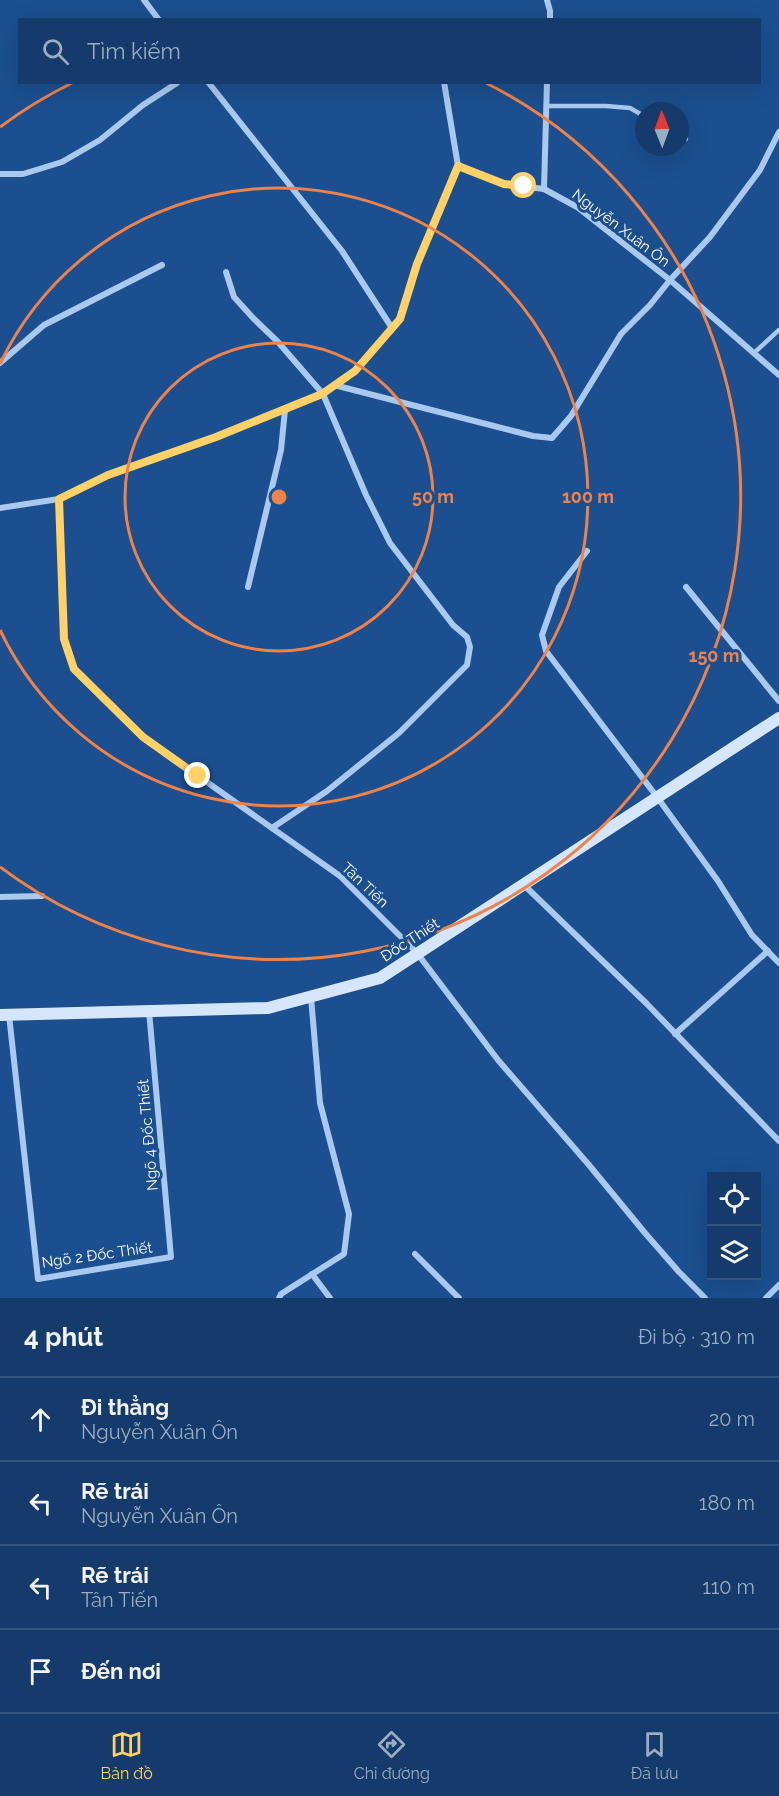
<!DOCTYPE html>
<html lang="vi">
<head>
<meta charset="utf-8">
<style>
	:root { --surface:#143b6b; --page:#1d4271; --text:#f1f3f6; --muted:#9dadc1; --line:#33557e; --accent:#ffd166 }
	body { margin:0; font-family:Raleway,sans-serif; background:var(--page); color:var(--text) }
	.controls { position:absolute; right:18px; bottom:18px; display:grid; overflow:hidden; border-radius:0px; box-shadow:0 6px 24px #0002 }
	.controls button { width:54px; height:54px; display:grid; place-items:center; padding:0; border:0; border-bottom:2px solid var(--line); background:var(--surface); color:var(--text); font:30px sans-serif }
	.compass { position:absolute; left:635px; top:102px; width:54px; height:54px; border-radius:50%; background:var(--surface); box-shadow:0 6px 24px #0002; rotate:359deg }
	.stop { position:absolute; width:18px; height:18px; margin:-14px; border:4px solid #ffd166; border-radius:50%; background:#fff }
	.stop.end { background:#ffd166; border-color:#fff; box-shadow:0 2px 6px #0008 }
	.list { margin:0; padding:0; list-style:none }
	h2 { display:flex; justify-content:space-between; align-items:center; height:78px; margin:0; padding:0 24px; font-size:26px }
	h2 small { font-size:20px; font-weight:400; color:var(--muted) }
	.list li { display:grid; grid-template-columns:39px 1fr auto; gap:18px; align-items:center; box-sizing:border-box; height:84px; padding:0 24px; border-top:2px solid var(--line) }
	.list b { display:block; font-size:22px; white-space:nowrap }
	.list p { margin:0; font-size:20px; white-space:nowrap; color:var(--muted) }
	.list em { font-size:20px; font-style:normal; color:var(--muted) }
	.icon { flex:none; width:33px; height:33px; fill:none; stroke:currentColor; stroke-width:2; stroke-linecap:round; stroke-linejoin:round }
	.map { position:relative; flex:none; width:779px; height:1298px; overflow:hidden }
	.search { position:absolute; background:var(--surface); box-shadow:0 6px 24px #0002; left:18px; right:18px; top:18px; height:66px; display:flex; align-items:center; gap:15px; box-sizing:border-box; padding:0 21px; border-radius:0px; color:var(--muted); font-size:22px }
	.sheet { height:414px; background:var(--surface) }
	nav { display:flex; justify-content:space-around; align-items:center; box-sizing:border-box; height:84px; border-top:2px solid var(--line); background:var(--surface); font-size:16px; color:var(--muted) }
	nav a { display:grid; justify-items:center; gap:3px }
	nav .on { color:var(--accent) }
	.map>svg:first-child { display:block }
</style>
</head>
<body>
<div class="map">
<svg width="779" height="1298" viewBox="0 0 779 1298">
	<rect width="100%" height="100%" fill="#1b4f8f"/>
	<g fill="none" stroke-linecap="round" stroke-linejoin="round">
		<g stroke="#a9c9ee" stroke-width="4.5">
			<polyline points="546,106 606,106 630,108 644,116"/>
			<polyline points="680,135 686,139"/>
			<polyline points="754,353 779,330"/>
		</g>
		<g stroke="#a9c9ee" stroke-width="6">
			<polyline points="144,0 159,20"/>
			<polyline points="547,0 550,11 550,20"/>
			<polyline points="208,82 342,251 392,328"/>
			<polyline points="444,82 458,166"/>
			<polyline points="0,174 23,174 62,162 100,140 143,105 177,83"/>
			<polyline points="544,189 547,82"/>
			<polyline points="226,272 234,297 254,319 278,342 323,394 366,495 390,543 453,625 467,637 470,647 467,665 399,733 327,791 272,828"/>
			<polyline points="0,363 44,325 162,265"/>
			<polyline points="334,385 533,436 552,438 571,416 621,334 650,305 670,280 710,237 760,170 779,132"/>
			<polyline points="59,499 64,639 74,669 143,737 340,876 417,953 498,1060 589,1165 645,1233 679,1272 705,1298"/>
			<polyline points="0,508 59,499 108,475 216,437 323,394 355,371 400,319 417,264 458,166 504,184 544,189 577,207 670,280 779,375"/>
			<polyline points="587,551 559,587 542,635 546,651 657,797 718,881 752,935 779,963"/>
			<polyline points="248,587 281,450 285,410"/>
			<polyline points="686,587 779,701"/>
			<polyline points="524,885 647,1004 779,1141"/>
			<polyline points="0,897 42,896"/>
			<polyline points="9,1015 38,1279 171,1257 149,1011"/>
			<polyline points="675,1034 768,951"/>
			<polyline points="415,1254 459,1298"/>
			<polyline points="312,1274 330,1298"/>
			<polyline points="279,1298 281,1294 344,1254 349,1214 320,1103 311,997"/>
			<polyline points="766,1298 779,1285"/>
		</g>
		<polyline stroke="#d6e6fa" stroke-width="12" points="0,1015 268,1008 380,978 779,718"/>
	</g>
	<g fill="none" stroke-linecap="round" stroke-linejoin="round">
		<polyline stroke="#ffd166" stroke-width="8" points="198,776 143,737 74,669 64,639 59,499 108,475 216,437 322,394 355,371 400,319 417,264 458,166 504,184 524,186"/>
	</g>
	<g fill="none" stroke="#ee8249" stroke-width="3">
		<circle cx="279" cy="497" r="154"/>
		<path d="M0 364A309 309 0 1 1 0 630"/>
		<path d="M0 127A463 463 0 0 1 72 83M486 83A463 463 0 1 1 0 867"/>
	</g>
	<g text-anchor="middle" stroke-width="6" stroke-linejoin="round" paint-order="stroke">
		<g font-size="15" fill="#fff" stroke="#1b4f8f">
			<text transform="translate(621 228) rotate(37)" y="5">Nguyễn Xuân Ôn</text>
			<text transform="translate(365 885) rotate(43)" y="5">Tân Tiến</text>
			<text transform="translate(410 940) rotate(-33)" y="5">Đốc Thiết</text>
			<text transform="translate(148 1135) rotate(-95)" y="5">Ngõ 4 Đốc Thiết</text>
			<text transform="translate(97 1255) rotate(-8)" y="5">Ngõ 2 Đốc Thiết</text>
		</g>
	</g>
	<circle cx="279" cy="497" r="9" fill="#ee8249" stroke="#1b4f8f" stroke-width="3"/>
	<g font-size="18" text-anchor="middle" font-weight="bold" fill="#ee8249" stroke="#1b4f8f" stroke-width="6" stroke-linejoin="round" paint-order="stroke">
		<text x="433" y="503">50 m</text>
		<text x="588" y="503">100 m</text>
		<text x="714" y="662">150 m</text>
	</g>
</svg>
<div class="controls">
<button><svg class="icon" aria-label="locate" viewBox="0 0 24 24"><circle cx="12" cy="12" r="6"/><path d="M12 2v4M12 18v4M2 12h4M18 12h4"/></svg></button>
<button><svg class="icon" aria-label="layers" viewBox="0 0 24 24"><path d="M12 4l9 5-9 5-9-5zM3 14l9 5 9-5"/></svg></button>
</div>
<svg class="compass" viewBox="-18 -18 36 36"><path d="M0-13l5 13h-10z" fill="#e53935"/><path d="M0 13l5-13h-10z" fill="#9dadc1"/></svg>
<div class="stop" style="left:524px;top:186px"></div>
<div class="stop end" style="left:198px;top:776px"></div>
<div class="search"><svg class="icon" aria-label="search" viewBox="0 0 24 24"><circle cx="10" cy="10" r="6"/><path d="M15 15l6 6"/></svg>Tìm kiếm</div>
</div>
<section class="sheet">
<h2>4 phút<small>Đi bộ · 310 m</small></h2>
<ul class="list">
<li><svg class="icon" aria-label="ahead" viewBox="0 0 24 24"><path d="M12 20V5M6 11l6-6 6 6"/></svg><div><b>Đi thẳng</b><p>Nguyễn Xuân Ôn</p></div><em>20 m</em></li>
<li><svg class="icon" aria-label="left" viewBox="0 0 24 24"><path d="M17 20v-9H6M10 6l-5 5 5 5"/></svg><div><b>Rẽ trái</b><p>Nguyễn Xuân Ôn</p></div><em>180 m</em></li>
<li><svg class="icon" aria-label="left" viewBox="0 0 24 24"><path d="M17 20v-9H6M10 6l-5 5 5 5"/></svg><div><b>Rẽ trái</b><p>Tân Tiến</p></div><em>110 m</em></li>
<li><svg class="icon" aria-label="arrive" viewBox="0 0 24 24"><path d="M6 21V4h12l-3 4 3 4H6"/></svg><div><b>Đến nơi</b></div></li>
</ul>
</section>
<nav>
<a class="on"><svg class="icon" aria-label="map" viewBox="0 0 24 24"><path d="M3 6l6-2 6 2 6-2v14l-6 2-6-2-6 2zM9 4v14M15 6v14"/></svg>Bản đồ</a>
<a><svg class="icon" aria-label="directions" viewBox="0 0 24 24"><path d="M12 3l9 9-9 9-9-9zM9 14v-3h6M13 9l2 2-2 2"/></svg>Chỉ đường</a>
<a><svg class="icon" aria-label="saved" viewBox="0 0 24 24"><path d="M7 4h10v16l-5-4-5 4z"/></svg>Đã lưu</a>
</nav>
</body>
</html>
